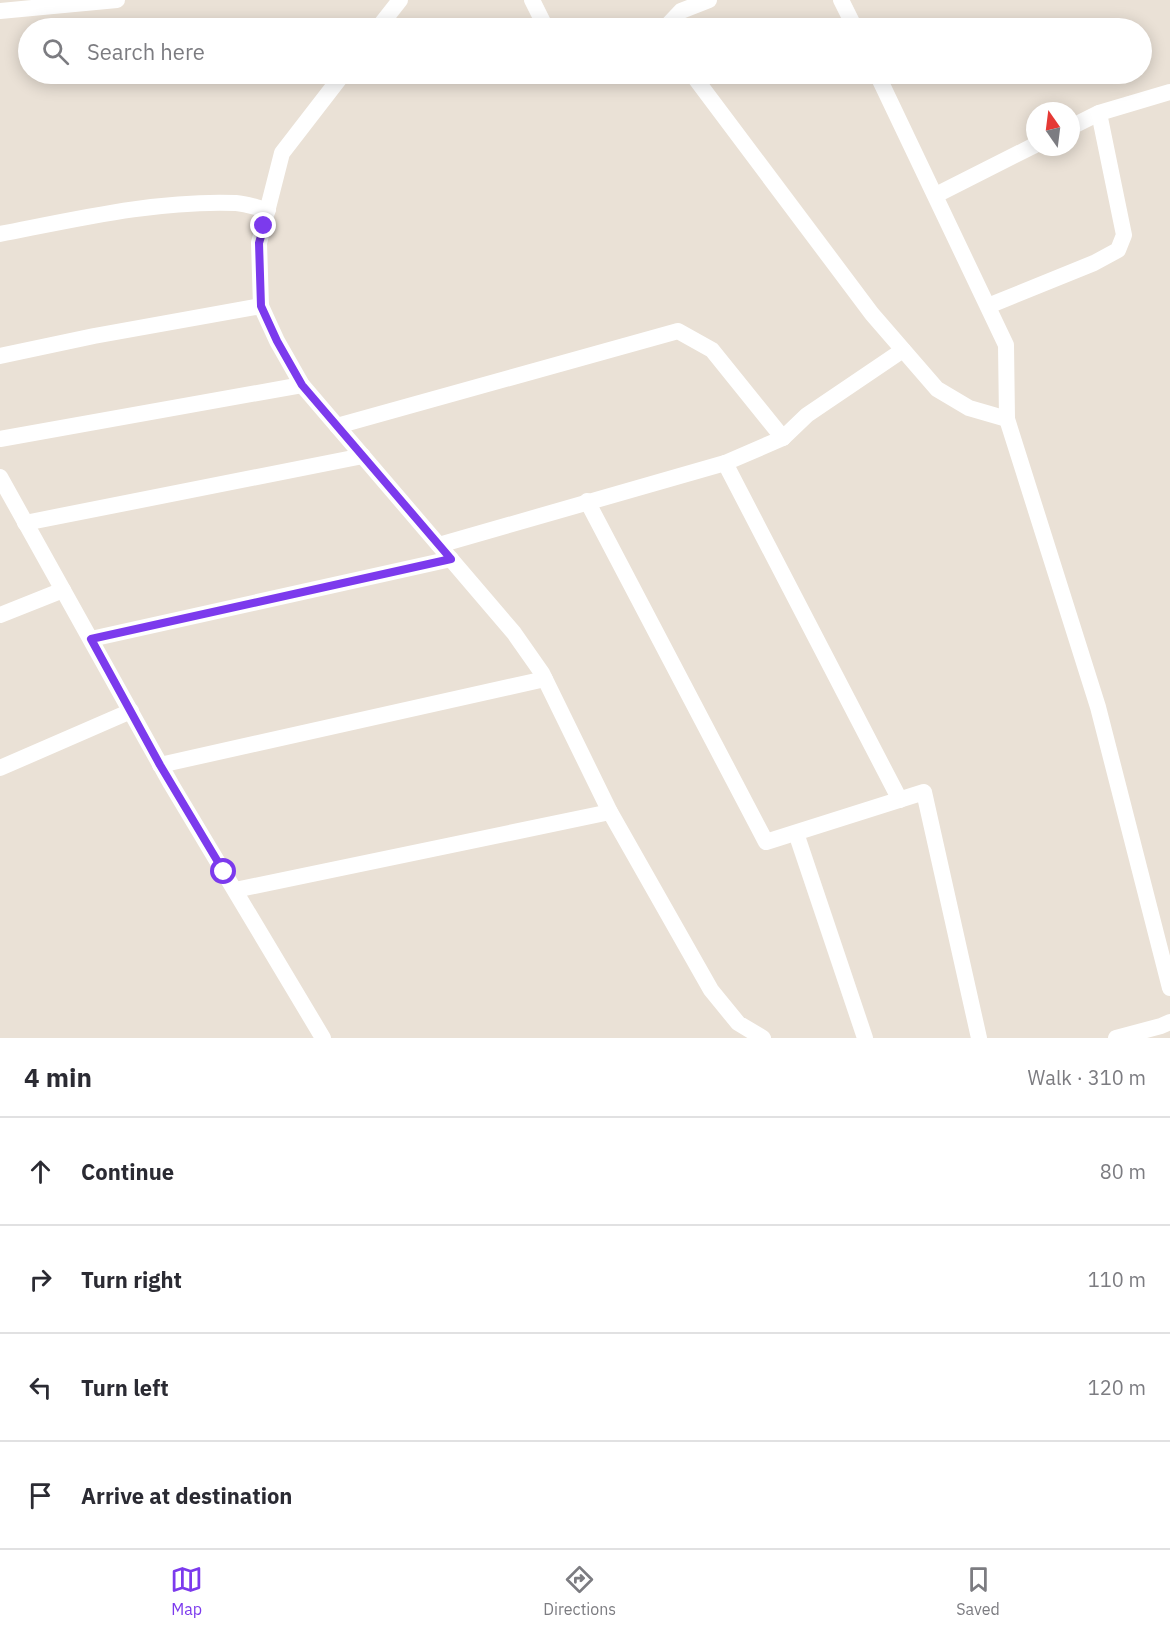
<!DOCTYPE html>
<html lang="en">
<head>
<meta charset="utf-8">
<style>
	:root { --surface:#fff; --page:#f2f2f3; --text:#2b2b33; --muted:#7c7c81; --line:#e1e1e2; --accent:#7c3aed }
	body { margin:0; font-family:"IBM Plex Sans",sans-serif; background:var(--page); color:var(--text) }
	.compass { position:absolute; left:1026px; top:102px; width:54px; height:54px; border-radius:50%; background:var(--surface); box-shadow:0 3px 15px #0003; rotate:346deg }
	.stop { position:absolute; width:18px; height:18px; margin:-14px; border:4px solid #7c3aed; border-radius:50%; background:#fff }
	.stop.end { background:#7c3aed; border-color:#fff; box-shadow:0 2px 6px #0008 }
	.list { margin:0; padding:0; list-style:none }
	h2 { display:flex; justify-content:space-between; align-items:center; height:78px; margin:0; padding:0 24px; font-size:26px }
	h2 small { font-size:20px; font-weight:400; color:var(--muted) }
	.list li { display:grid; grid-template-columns:39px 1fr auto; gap:18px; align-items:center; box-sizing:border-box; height:108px; padding:0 24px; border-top:2px solid var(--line) }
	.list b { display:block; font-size:22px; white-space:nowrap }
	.list em { font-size:20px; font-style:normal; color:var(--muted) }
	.icon { flex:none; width:33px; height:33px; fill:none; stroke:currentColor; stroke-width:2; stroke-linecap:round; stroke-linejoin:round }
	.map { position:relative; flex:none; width:1170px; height:1038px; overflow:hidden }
	.search { position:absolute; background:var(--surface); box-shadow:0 3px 15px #0003; left:18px; right:18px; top:18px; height:66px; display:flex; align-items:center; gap:15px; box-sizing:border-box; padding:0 21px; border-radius:33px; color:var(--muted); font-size:22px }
	.sheet { height:510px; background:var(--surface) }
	nav { display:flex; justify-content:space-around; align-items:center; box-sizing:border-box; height:84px; border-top:2px solid var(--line); background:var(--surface); font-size:16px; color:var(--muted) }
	nav a { display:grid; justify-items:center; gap:3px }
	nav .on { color:var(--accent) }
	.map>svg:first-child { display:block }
</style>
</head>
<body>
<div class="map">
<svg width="1170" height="1038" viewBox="0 0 1170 1038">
	<rect width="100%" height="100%" fill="#eae1d6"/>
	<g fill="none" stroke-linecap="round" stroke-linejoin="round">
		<g stroke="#fff" stroke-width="16">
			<polyline points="532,0 546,28"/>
			<polyline points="841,0 855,28"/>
			<polyline points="0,11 117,0"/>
			<polyline points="378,28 400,0"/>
			<polyline points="665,28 681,11 709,0"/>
			<polyline points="343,74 282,153 259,243 261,306 277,341 302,385 514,633 542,673 610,812 711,990 738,1023 763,1038"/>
			<polyline points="692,74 872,314 937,389 969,408 1007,419"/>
			<polyline points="877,74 1006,345 1007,419 1098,707 1170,988"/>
			<polyline points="1071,127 1099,113 1170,92"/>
			<polyline points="936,195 1035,145"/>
			<path d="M0,234c77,-15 157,-34 236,-31 11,1 22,5 32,7"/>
			<polyline points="988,306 1094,263 1118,250 1124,235 1099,113"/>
			<polyline points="0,356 94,336 261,306"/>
			<polyline points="337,426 678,331 712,350 783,438"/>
			<polyline points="0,439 302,385"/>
			<polyline points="725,463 900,800"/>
			<polyline points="0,477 171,784 323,1038"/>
			<polyline points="587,501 766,842 924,792 979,1038"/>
			<polyline points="25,523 363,456"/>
			<polyline points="439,545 725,463 783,438 807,415 903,350"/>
			<polyline points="0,615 63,590"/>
			<polyline points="91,639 451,559"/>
			<polyline points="160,765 545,679"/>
			<polyline points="0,768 131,711"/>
			<polyline points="796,833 865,1038"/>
			<polyline points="235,890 610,812"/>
			<polyline points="1116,1038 1161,1026 1170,1022"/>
		</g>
	</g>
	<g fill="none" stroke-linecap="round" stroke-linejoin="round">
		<polyline stroke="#7c3aed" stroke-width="8" points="224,872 160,765 91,639 451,559 302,385 277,341 261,306 259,243 264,226"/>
	</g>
</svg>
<svg class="compass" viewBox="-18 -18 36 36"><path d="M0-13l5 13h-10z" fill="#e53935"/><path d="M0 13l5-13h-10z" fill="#7c7c81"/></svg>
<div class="stop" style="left:224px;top:872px"></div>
<div class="stop end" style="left:264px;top:226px"></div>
<div class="search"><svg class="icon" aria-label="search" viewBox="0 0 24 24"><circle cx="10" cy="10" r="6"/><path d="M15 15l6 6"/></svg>Search here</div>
</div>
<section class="sheet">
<h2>4 min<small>Walk · 310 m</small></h2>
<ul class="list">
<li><svg class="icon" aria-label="ahead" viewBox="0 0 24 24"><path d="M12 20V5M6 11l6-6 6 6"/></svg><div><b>Continue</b></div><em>80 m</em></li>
<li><svg class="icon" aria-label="right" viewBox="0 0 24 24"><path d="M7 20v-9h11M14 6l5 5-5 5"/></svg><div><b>Turn right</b></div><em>110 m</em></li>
<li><svg class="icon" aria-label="left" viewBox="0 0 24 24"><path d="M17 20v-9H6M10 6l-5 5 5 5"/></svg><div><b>Turn left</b></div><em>120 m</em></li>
<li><svg class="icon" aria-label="arrive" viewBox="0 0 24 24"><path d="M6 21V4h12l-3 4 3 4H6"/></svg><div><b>Arrive at destination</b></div></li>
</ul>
</section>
<nav>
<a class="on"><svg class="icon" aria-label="map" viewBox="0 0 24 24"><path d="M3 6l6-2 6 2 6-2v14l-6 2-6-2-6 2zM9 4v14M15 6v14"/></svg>Map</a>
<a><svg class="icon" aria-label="directions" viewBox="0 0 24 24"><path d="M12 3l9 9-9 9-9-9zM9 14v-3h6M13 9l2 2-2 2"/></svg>Directions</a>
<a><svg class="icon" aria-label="saved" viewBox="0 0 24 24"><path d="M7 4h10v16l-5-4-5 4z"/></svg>Saved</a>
</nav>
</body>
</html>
